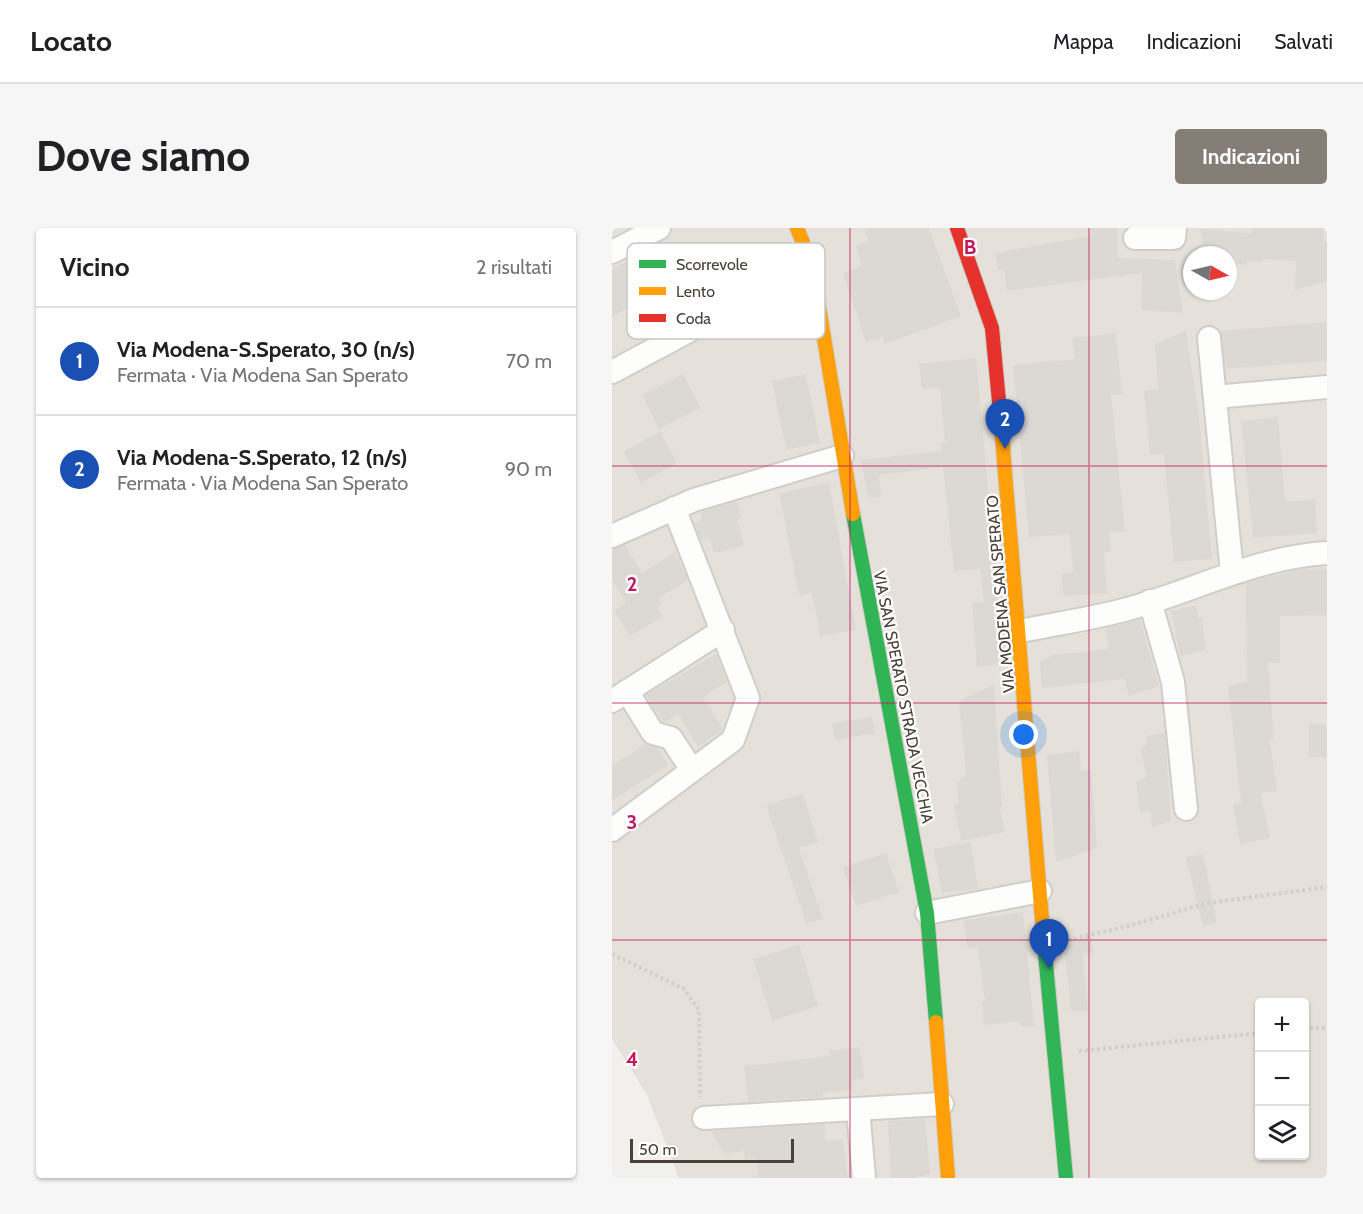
<!DOCTYPE html>
<html lang="it">
<head>
<meta charset="utf-8">
<style>
	:root { --surface:#fff; --page:#f6f6f6; --text:#202124; --muted:#757577; --line:#e0e0e0; --accent:#847e77 }
	body { margin:0; font-family:Cabin,sans-serif; background:var(--page); color:var(--text) }
	.controls { position:absolute; right:18px; bottom:18px; display:grid; overflow:hidden; border-radius:6px; box-shadow:0 2px 4px #0004 }
	.controls button { width:54px; height:54px; display:grid; place-items:center; padding:0; border:0; border-bottom:2px solid var(--line); background:var(--surface); color:var(--text); font:30px sans-serif }
	.compass { position:absolute; left:571px; top:18px; width:54px; height:54px; border-radius:50%; background:var(--surface); box-shadow:0 2px 4px #0004; rotate:98deg }
	.scale { position:absolute; left:18px; bottom:15px; width:164px; box-sizing:border-box; padding-left:6px; border:3px solid #494138; border-top:0; font-size:16px; line-height:21px; white-space:nowrap; color:#494138; -webkit-text-stroke:4px #fff; paint-order:stroke }
	.you { position:absolute; left:412px; top:507px; width:21px; height:21px; margin:-15px; border:4px solid #fff; border-radius:50%; background:#1a73e8; box-shadow:0 0 0 9px #1a73e833 }
	.badge { display:grid; place-items:center; width:39px; height:39px; border-radius:50%; background:var(--accent); color:#fff; font-size:20px; font-weight:700 }
	.pin { position:absolute; translate:-50% -50px; filter:drop-shadow(0 2px 3px #0008) }
	.pin::after { content:''; position:absolute; top:32px; width:21px; height:18px; background:inherit; clip-path:polygon(0 0,100% 0,50% 100%) }
	.list { margin:0; padding:0; list-style:none }
	h2 { display:flex; justify-content:space-between; align-items:center; height:78px; margin:0; padding:0 24px; font-size:26px }
	h2 small { font-size:20px; font-weight:400; color:var(--muted) }
	.list li { display:grid; grid-template-columns:39px 1fr auto; gap:18px; align-items:center; box-sizing:border-box; height:108px; padding:0 24px; border-top:2px solid var(--line) }
	.list b { display:block; font-size:22px; white-space:nowrap }
	.list p { margin:0; font-size:20px; white-space:nowrap; color:var(--muted) }
	.list em { font-size:20px; font-style:normal; color:var(--muted) }
	.icon { flex:none; width:33px; height:33px; fill:none; stroke:currentColor; stroke-width:2; stroke-linecap:round; stroke-linejoin:round }
	.map { position:relative; flex:none; width:715px; height:950px; overflow:hidden; border-radius:6px }
	header { display:flex; align-items:center; gap:36px; box-sizing:border-box; height:84px; padding:0 30px; background:var(--surface); border-bottom:2px solid var(--line) }
	header strong { font-size:28px }
	nav { display:flex; gap:33px; margin-inline-start:auto; font-size:21px }
	.intro { display:flex; align-items:center; justify-content:space-between; box-sizing:border-box; height:144px; padding:0 36px }
	h1 { margin:0; font-size:42px }
	.button { padding:15px 27px; border-radius:6px; background:var(--accent); color:#fff; font-size:21px; font-weight:700 }
	main { display:flex; gap:36px; padding:0 36px }
	aside { flex:1; background:var(--surface); border-radius:6px; box-shadow:0 2px 4px #0004 }
	.map>svg:first-child { display:block }
</style>
</head>
<body>
<header>
<strong>Locato</strong>
<nav><a>Mappa</a><a>Indicazioni</a><a>Salvati</a></nav>
</header>
<div class="intro"><h1>Dove siamo</h1><a class="button">Indicazioni</a></div>
<main>
<aside>
<h2>Vicino<small>2 risultati</small></h2>
<ul class="list">
<li><span class="badge" style="background:#1a4fb4">1</span><div><b>Via Modena-S.Sperato, 30 (n/s)</b><p>Fermata · Via Modena San Sperato</p></div><em>70 m</em></li>
<li><span class="badge" style="background:#1a4fb4">2</span><div><b>Via Modena-S.Sperato, 12 (n/s)</b><p>Fermata · Via Modena San Sperato</p></div><em>90 m</em></li>
</ul>
</aside>
<div class="map">
<svg width="715" height="950" viewBox="0 0 715 950">
	<rect width="100%" height="100%" fill="#f2f0ed"/>
	<path fill="#e5e1da" fill-rule="evenodd" d="M0,0h715v950h-648l-32,-83 -35,-56zM580,27h36v36h-36zM648,774h44v154h-44z"/>
	<g fill="#dcd9d5">
		<polygon points="252,0 317,0 349,88 273,116 270,109 254,115 231,45 250,38 243,18 257,13"/>
		<polygon points="478,0 505,0 505,30 563,32 571,85 529,82 530,45 395,63 392,41 386,42 383,25 479,8"/>
		<polygon points="640,0 712,0 711,14 715,14 715,53 683,62 684,33 651,31 651,34 635,33 635,37 616,36 616,27 593,27 588,1 639,5"/>
		<polygon points="51,13 71,48 0,89 0,42"/>
		<polygon points="715,94 715,133 614,141 608,103"/>
		<polygon points="574,103 587,188 600,331 562,334 552,226 538,227 532,163 546,161 543,116"/>
		<polygon points="504,105 510,166 499,167 513,303 497,304 499,324 492,324 495,365 451,368 450,345 461,345 458,306 417,309 401,137 463,131 460,110"/>
		<polygon points="364,130 392,436 365,439 360,375 372,374 368,341 342,343 331,239 267,247 269,269 256,270 249,232 330,223 328,215 333,215 328,160 310,161 307,136"/>
		<polygon points="71,146 89,180 47,201 30,167"/>
		<polygon points="194,146 208,215 174,222 160,153"/>
		<polygon points="666,189 673,274 703,271 705,305 641,310 629,193"/>
		<polygon points="48,203 65,235 29,255 12,224"/>
		<polygon points="217,255 244,402 208,408 200,365 187,368 167,265"/>
		<polygon points="125,273 130,290 125,291 132,318 102,325 97,309 89,312 82,295 90,292 88,284"/>
		<polygon points="13,317 30,345 63,324 76,352 47,370 50,376 45,379 51,388 18,408 2,383 14,375 0,352 0,321"/>
		<polygon points="715,341 715,387 668,388 668,435 656,435 662,512 658,513 665,563 649,565 658,610 628,616 621,576 629,575 616,458 635,454 634,355 685,342"/>
		<polygon points="584,377 587,391 590,390 594,422 568,428 559,383"/>
		<polygon points="528,392 547,458 516,468 513,451 430,460 428,433 441,427 496,421 494,400"/>
		<polygon points="104,426 115,454 91,469 111,501 86,519 66,486 53,494 50,493 34,467"/>
		<polygon points="382,456 390,578 388,579 393,604 349,613 342,577 347,575 345,556 354,545 347,473"/>
		<polygon points="260,489 263,505 223,512 220,495"/>
		<polygon points="697,496 715,497 715,529 697,529"/>
		<polygon points="553,505 559,592 540,600 539,583 528,585 524,552 534,550 529,522 535,516 534,508"/>
		<polygon points="34,516 45,520 56,537 0,572 0,538"/>
		<polygon points="467,523 469,543 479,542 485,620 444,634 435,527"/>
		<polygon points="191,566 206,614 187,620 211,691 194,695 154,577"/>
		<polygon points="359,614 366,661 330,665 321,621"/>
		<polygon points="274,625 287,664 244,678 231,639"/>
		<polygon points="591,626 605,694 591,698 574,629"/>
		<polygon points="411,684 422,798 409,799 408,793 372,797 370,773 373,773 366,719 355,720 352,692"/>
		<polygon points="479,709 482,725 471,727 476,783 459,783 452,714"/>
		<polygon points="187,717 206,778 160,793 141,731"/>
		<polygon points="248,819 252,850 240,852 241,861 211,865 211,869 136,874 132,838 218,828 217,823"/>
		<polygon points="313,891 318,946 300,950 279,950 276,893"/>
		<polygon points="213,896 214,913 231,911 236,950 146,950 145,931 133,932 132,923 112,926 99,903"/>
	</g>
	<g fill="none" stroke-linecap="round" stroke-linejoin="round">
		<defs>
			<g id="street">
				<polyline points="523,10 562,10 563,0"/>
				<polyline points="0,24 47,0"/>
				<polyline points="597,110 620,345"/>
				<polyline points="0,144 200,37"/>
				<polyline points="603,169 715,159"/>
				<polyline points="0,308 82,272 230,228"/>
				<polyline points="538,373 561,454 574,581"/>
				<path d="M408,403c35,-7 70,-12 104,-21 68,-18 132,-53 203,-57"/>
				<polyline points="15,463 41,505 59,510 80,542"/>
				<polyline points="0,473 111,402"/>
				<polyline points="0,602 121,512 136,470 62,280"/>
				<polyline points="315,685 428,663"/>
				<polyline points="246,881 252,950"/>
				<polyline points="92,890 330,876"/>
			</g>
			<g id="fast">
				<polyline points="241,286 315,685 324,794"/>
				<polyline points="431,704 454,950"/>
			</g>
			<g id="slow">
				<polyline points="185,0 200,37 241,286"/>
				<polyline points="388,184 431,704"/>
				<polyline points="324,794 336,950"/>
			</g>
			<polyline id="jam" points="345,0 380,100 388,184"/>
		</defs>
		<use href="#street" stroke="#d0ceca" stroke-width="26"/>
		<use href="#fast" stroke="#d1ccc4" stroke-width="16"/>
		<use href="#slow" stroke="#d1ccc4" stroke-width="16"/>
		<use href="#jam" stroke="#d1ccc4" stroke-width="16"/>
		<g stroke="#d2d0cb" stroke-width="4" stroke-dasharray="3 3" stroke-linecap="butt">
			<polyline points="456,712 516,698 596,675 715,659"/>
			<polyline points="0,726 72,761 87,782 88,869"/>
			<polyline points="692,801 715,799"/>
			<polyline points="467,823 648,805"/>
		</g>
		<use href="#street" stroke="#fdfdfc" stroke-width="22"/>
		<use href="#fast" stroke="#30b455" stroke-width="14"/>
		<use href="#slow" stroke="#ff9f0a" stroke-width="14"/>
		<use href="#jam" stroke="#e5322d" stroke-width="14"/>
	</g>
	<path fill="none" stroke="#c2185b" stroke-width="1.5" stroke-opacity="0.55" d="M238,0v950M477,0v950M0,238h715M0,475h715M0,712h715"/>
	<g text-anchor="middle" stroke-width="4.5" stroke-linejoin="round" paint-order="stroke">
		<g font-size="16" fill="#494138" stroke="#fff">
			<text transform="translate(388 366) rotate(-95)" y="6">VIA MODENA SAN SPERATO</text>
			<text transform="translate(292 469) rotate(79)" y="6">VIA SAN SPERATO STRADA VECCHIA</text>
		</g>
	</g>
	<rect x="15" y="15" width="198" height="96" rx="9" fill="#fff" stroke="#c8c6c3" stroke-width="1.5"/>
	<rect x="27" y="32" width="27" height="8" fill="#30b455"/>
	<rect x="27" y="59" width="27" height="8" fill="#ff9f0a"/>
	<rect x="27" y="86" width="27" height="8" fill="#e5322d"/>
	<g font-size="16" fill="#494138">
		<text x="64" y="42">Scorrevole</text>
		<text x="64" y="69">Lento</text>
		<text x="64" y="96">Coda</text>
	</g>
	<g font-size="20" text-anchor="middle" font-weight="bold" fill="#c2185b" stroke="#fff" stroke-width="4.5" stroke-linejoin="round" paint-order="stroke">
		<text x="358" y="26">B</text>
		<text x="20" y="363">2</text>
		<text x="20" y="601">3</text>
		<text x="20" y="838">4</text>
	</g>
</svg>
<div class="controls">
<button>+</button>
<button>−</button>
<button><svg class="icon" aria-label="layers" viewBox="0 0 24 24"><path d="M12 4l9 5-9 5-9-5zM3 14l9 5 9-5"/></svg></button>
</div>
<svg class="compass" viewBox="-18 -18 36 36"><path d="M0-13l5 13h-10z" fill="#e53935"/><path d="M0 13l5-13h-10z" fill="#757577"/></svg>
<div class="scale">50 m</div>
<div class="you"></div>
<div class="pin badge" style="left:437px;top:741px;background:#1a4fb4">1</div>
<div class="pin badge" style="left:393px;top:221px;background:#1a4fb4">2</div>
</div>
</main>
</body>
</html>
